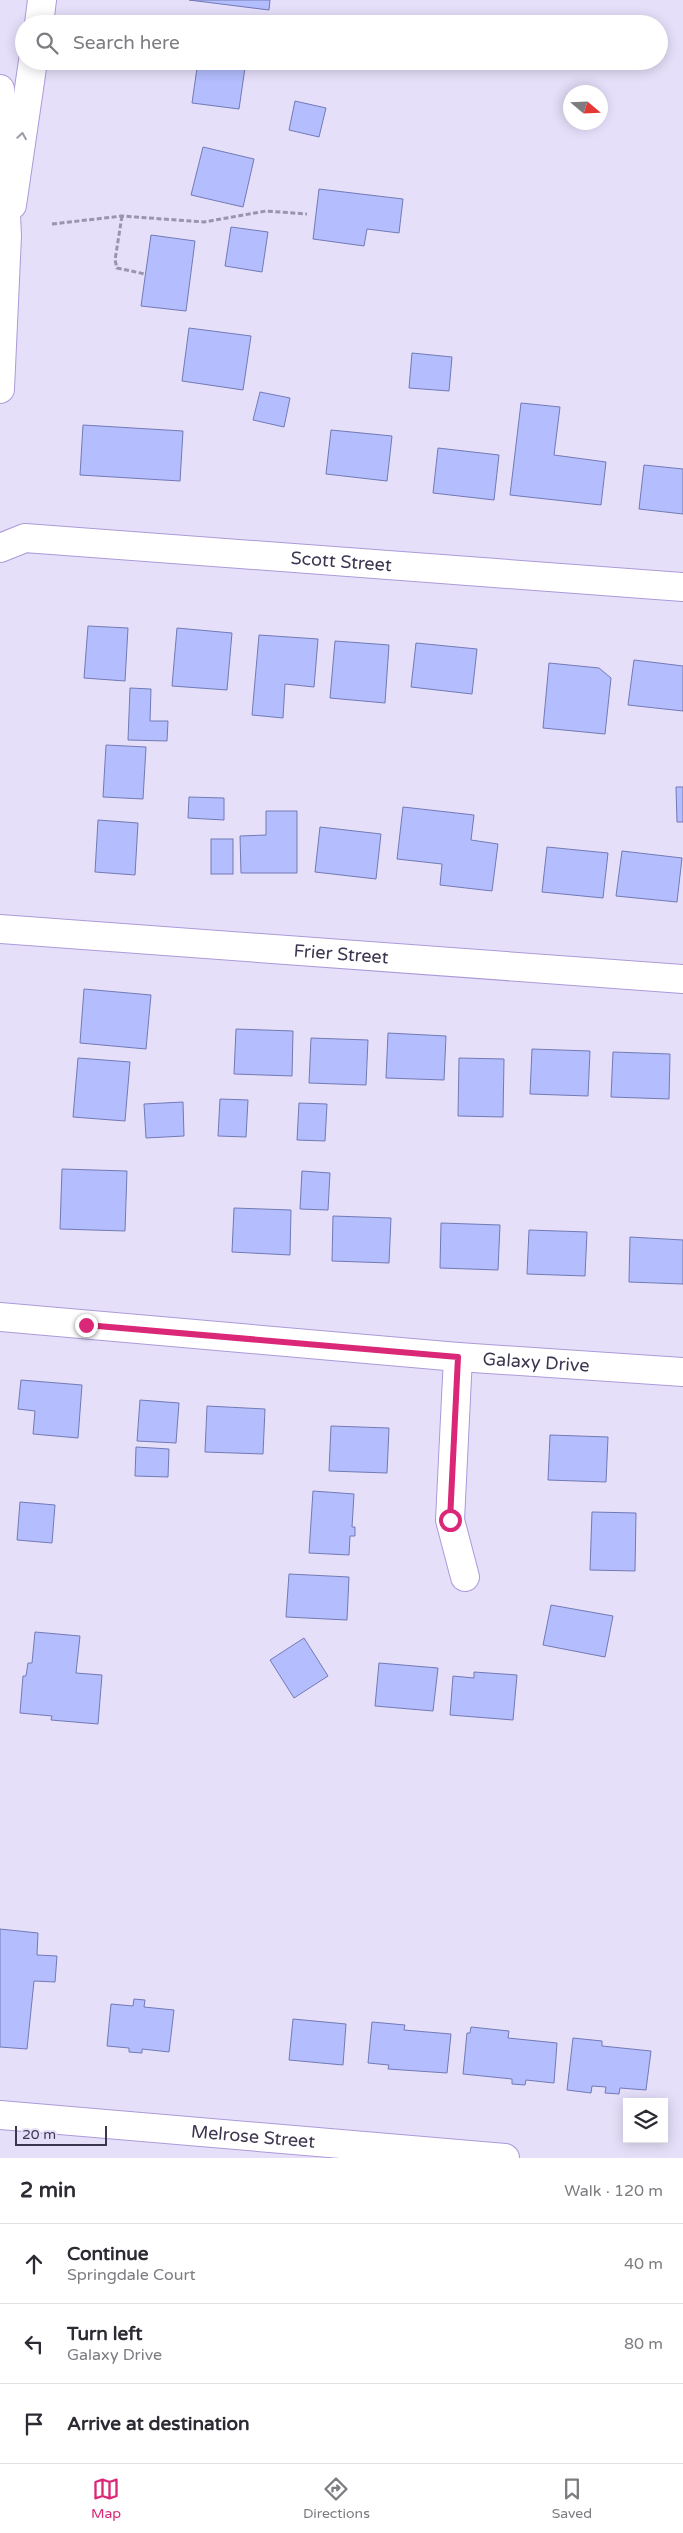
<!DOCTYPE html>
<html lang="en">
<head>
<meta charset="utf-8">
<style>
	:root { --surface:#fff; --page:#f7f7f7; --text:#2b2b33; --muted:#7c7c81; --line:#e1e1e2; --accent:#db2777 }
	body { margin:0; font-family:"Varela Round",sans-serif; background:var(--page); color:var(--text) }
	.controls { position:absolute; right:15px; bottom:15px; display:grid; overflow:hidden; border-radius:0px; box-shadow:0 2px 12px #0003 }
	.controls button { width:45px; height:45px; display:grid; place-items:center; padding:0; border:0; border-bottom:1px solid var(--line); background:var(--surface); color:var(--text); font:25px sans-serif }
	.compass { position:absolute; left:563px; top:85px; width:45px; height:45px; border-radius:50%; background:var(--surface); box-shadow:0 2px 12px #0003; rotate:109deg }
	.scale { position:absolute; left:15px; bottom:12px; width:92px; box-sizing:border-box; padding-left:5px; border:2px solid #3d354f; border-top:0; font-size:14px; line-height:18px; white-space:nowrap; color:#3d354f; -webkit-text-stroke:4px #e6dffa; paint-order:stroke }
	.stop { position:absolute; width:15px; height:15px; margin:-11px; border:4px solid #db2777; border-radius:50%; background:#fff }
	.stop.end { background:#db2777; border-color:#fff; box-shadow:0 1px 5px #0008 }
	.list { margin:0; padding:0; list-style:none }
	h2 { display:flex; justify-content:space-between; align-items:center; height:65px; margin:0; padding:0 20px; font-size:21px }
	h2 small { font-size:16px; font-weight:400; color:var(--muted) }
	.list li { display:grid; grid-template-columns:32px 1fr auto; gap:15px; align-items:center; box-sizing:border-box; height:80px; padding:0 20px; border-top:1px solid var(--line) }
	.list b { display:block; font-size:19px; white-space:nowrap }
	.list p { margin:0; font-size:16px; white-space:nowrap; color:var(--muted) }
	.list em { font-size:16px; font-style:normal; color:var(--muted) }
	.icon { flex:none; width:28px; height:28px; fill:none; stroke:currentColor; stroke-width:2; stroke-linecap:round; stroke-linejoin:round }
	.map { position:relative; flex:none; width:683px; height:2158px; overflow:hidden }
	.search { position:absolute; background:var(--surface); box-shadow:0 2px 12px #0003; left:15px; right:15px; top:15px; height:55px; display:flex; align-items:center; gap:12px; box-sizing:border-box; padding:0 18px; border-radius:28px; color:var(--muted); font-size:19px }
	.sheet { height:305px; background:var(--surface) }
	nav { display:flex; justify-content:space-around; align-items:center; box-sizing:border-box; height:70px; border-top:1px solid var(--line); background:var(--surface); font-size:14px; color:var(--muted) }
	nav a { display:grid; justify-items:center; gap:2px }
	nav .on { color:var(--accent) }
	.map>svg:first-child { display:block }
</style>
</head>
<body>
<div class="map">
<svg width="683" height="2158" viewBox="0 0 683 2158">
	<rect width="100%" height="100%" fill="#e6dffa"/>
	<g fill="#b4bdfd" stroke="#727ab5">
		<polygon points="189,0 270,0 269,10"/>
		<polygon points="198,61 246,61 239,109 192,103"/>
		<polygon points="295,101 326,108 319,137 289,130"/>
		<polygon points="203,147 254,159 243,207 191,195"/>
		<polygon points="319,189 403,199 399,233 367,229 364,246 313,239"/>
		<polygon points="231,227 268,232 262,272 225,266"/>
		<polygon points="151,235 195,241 186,311 141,306"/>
		<polygon points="189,328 251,336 243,390 182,381"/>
		<polygon points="412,353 452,357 449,391 409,388"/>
		<polygon points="260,392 290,398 284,427 253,420"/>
		<polygon points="521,403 560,407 554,455 606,462 601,505 510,495"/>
		<polygon points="83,425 183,431 180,481 80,475"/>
		<polygon points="331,430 392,436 387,481 326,474"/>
		<polygon points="438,448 499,455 494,500 433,493"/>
		<polygon points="644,465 683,469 683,514 639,509"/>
		<polygon points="88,626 128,628 125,681 84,678"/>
		<polygon points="177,628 232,633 227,690 172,686"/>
		<polygon points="259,635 318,639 314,687 285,684 283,718 252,715"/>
		<polygon points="335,641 389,645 385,703 330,698"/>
		<polygon points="416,643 477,649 472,694 411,687"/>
		<polygon points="634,660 683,666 683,711 628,705"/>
		<polygon points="549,663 599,668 611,678 605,734 543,728"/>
		<polygon points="130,688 151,689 150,721 168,721 167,741 128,740"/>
		<polygon points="106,745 146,747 143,799 103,797"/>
		<polygon points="676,787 683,787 683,822 677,822"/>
		<polygon points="189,797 224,798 224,820 188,818"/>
		<polygon points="403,807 474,815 471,840 498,844 492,891 440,885 442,864 397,859"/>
		<polygon points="266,811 297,811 297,873 241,873 240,836 266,835"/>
		<polygon points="98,820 138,823 135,875 95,872"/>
		<polygon points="320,827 381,834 376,879 315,872"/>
		<rect x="211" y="839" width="22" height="35"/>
		<polygon points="547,847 608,853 603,898 542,892"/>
		<polygon points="622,851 682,858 677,902 616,896"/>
		<polygon points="84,989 151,995 146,1049 80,1043"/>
		<polygon points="236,1029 293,1031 292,1076 234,1074"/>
		<polygon points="388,1033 446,1036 444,1080 386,1078"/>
		<polygon points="311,1038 368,1040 366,1085 309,1083"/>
		<polygon points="532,1049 590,1051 588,1096 530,1094"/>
		<polygon points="613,1052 670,1054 669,1099 611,1097"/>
		<polygon points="78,1058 130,1062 125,1121 73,1117"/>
		<polygon points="459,1058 504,1059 503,1117 458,1116"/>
		<polygon points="220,1099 248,1100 246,1137 218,1136"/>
		<polygon points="183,1102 184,1136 146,1138 144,1104"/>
		<polygon points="299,1103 327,1104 325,1141 297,1140"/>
		<polygon points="62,1169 127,1171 125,1231 60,1229"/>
		<polygon points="302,1171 330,1173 328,1210 300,1209"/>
		<polygon points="234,1208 291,1210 290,1255 232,1252"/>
		<polygon points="333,1216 391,1218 389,1263 332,1261"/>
		<polygon points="441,1223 500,1225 498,1270 440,1268"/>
		<polygon points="529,1230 587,1232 585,1276 527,1274"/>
		<polygon points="630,1237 683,1240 683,1284 629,1282"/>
		<polygon points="21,1380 82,1385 78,1438 33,1434 35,1411 18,1409"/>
		<polygon points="140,1400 179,1403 176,1443 137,1441"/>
		<polygon points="207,1406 265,1409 263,1454 205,1452"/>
		<polygon points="331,1426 389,1428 387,1473 329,1471"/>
		<polygon points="550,1435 608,1437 606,1482 548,1480"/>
		<polygon points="136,1447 169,1449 168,1477 135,1476"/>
		<polygon points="313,1491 354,1494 352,1527 355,1527 355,1536 350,1536 349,1555 309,1553"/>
		<polygon points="20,1502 55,1505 52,1543 17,1540"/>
		<polygon points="592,1512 636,1513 635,1571 590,1570"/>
		<polygon points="289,1574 349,1577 347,1620 286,1617"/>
		<polygon points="551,1605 613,1616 605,1657 543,1645"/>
		<polygon points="35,1632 80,1636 76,1673 102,1675 98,1724 51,1720 52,1716 20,1713 23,1676 26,1676 28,1663 32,1663"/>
		<polygon points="304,1638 328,1676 294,1698 270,1660"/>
		<polygon points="379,1663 438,1668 433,1711 375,1706"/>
		<polygon points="474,1672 517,1675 513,1720 450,1715 453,1676 474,1678"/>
		<polygon points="0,1929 38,1933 37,1955 57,1956 55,1982 34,1981 27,2049 0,2047"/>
		<polygon points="134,1999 145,2000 144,2007 174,2010 169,2052 142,2049 142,2053 129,2052 129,2048 107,2046 111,2004 133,2006"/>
		<polygon points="293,2019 346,2024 343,2065 289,2060"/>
		<polygon points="372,2022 405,2025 404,2030 451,2034 447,2073 388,2069 389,2065 368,2063"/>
		<polygon points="471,2027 509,2031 508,2038 557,2043 554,2083 526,2080 525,2085 512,2084 512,2079 463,2074 467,2033 470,2033"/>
		<polygon points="573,2038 602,2041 602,2046 651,2051 646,2090 620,2088 619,2094 605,2093 606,2087 592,2086 591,2093 567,2090"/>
	</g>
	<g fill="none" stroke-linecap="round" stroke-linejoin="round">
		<defs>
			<g id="minor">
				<polyline points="39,24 42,0"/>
				<polyline points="12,205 33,61"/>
				<path id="s1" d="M0,548l25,-10 658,49"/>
				<path id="s2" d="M0,929l683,50"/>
				<path id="s3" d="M0,1317l458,40 225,15"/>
				<polyline points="458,1357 450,1520 465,1577"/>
				<path id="s4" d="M0,2115l505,43"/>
			</g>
			<polyline id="major" points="0,89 7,236 0,389"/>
		</defs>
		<use href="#minor" stroke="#ac9ad8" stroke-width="30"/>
		<use href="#major" stroke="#ac9ad8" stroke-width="30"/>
		<g stroke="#9b94ae" stroke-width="3" stroke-dasharray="5 2.5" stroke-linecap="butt">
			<polyline points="122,216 115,260 117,268 145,274"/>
			<polyline points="52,224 122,216 204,222 266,211 307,214"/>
		</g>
		<use href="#minor" stroke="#fff" stroke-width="28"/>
		<use href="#major" stroke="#fff" stroke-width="28"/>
	</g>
	<defs><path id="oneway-chevron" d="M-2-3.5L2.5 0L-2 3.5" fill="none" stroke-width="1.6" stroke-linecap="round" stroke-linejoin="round" transform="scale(1.25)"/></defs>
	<use stroke="#9e9aa7" href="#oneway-chevron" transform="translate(22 136) rotate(-81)"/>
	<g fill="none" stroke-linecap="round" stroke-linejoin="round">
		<polyline stroke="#db2777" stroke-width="6" points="86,1325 458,1357 450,1520"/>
	</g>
	<g text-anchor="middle" stroke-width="5" stroke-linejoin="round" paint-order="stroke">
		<g font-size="18" fill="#3d354f" stroke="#e6dffa">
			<text dy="6" stroke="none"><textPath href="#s1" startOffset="344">Scott Street</textPath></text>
			<text dy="6" stroke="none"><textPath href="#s2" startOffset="342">Frier Street</textPath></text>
			<text dy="6" stroke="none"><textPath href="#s3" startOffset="538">Galaxy Drive</textPath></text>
			<text dy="6" stroke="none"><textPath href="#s4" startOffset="254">Melrose Street</textPath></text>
		</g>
	</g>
</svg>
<div class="controls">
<button><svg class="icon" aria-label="layers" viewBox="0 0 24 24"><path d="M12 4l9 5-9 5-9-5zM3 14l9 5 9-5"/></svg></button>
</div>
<svg class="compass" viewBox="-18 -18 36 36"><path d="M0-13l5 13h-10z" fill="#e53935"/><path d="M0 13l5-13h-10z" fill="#7c7c81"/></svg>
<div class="scale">20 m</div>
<div class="stop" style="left:450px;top:1520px"></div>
<div class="stop end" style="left:86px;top:1325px"></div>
<div class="search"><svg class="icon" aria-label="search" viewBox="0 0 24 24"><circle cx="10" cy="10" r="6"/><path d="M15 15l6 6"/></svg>Search here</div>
</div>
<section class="sheet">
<h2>2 min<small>Walk · 120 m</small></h2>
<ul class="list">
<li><svg class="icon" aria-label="ahead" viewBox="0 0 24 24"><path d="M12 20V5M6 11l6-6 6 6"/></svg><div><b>Continue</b><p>Springdale Court</p></div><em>40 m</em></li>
<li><svg class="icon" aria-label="left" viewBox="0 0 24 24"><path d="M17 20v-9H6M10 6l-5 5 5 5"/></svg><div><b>Turn left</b><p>Galaxy Drive</p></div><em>80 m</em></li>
<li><svg class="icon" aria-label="arrive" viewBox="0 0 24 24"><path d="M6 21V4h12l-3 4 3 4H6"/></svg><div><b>Arrive at destination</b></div></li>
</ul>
</section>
<nav>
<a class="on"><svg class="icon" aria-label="map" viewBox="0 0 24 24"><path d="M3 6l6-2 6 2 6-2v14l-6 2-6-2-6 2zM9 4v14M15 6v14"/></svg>Map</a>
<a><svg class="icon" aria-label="directions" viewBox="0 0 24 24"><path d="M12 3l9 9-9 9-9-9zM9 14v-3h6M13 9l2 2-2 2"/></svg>Directions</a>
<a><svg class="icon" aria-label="saved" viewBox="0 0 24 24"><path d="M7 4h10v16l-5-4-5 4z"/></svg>Saved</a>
</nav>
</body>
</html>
